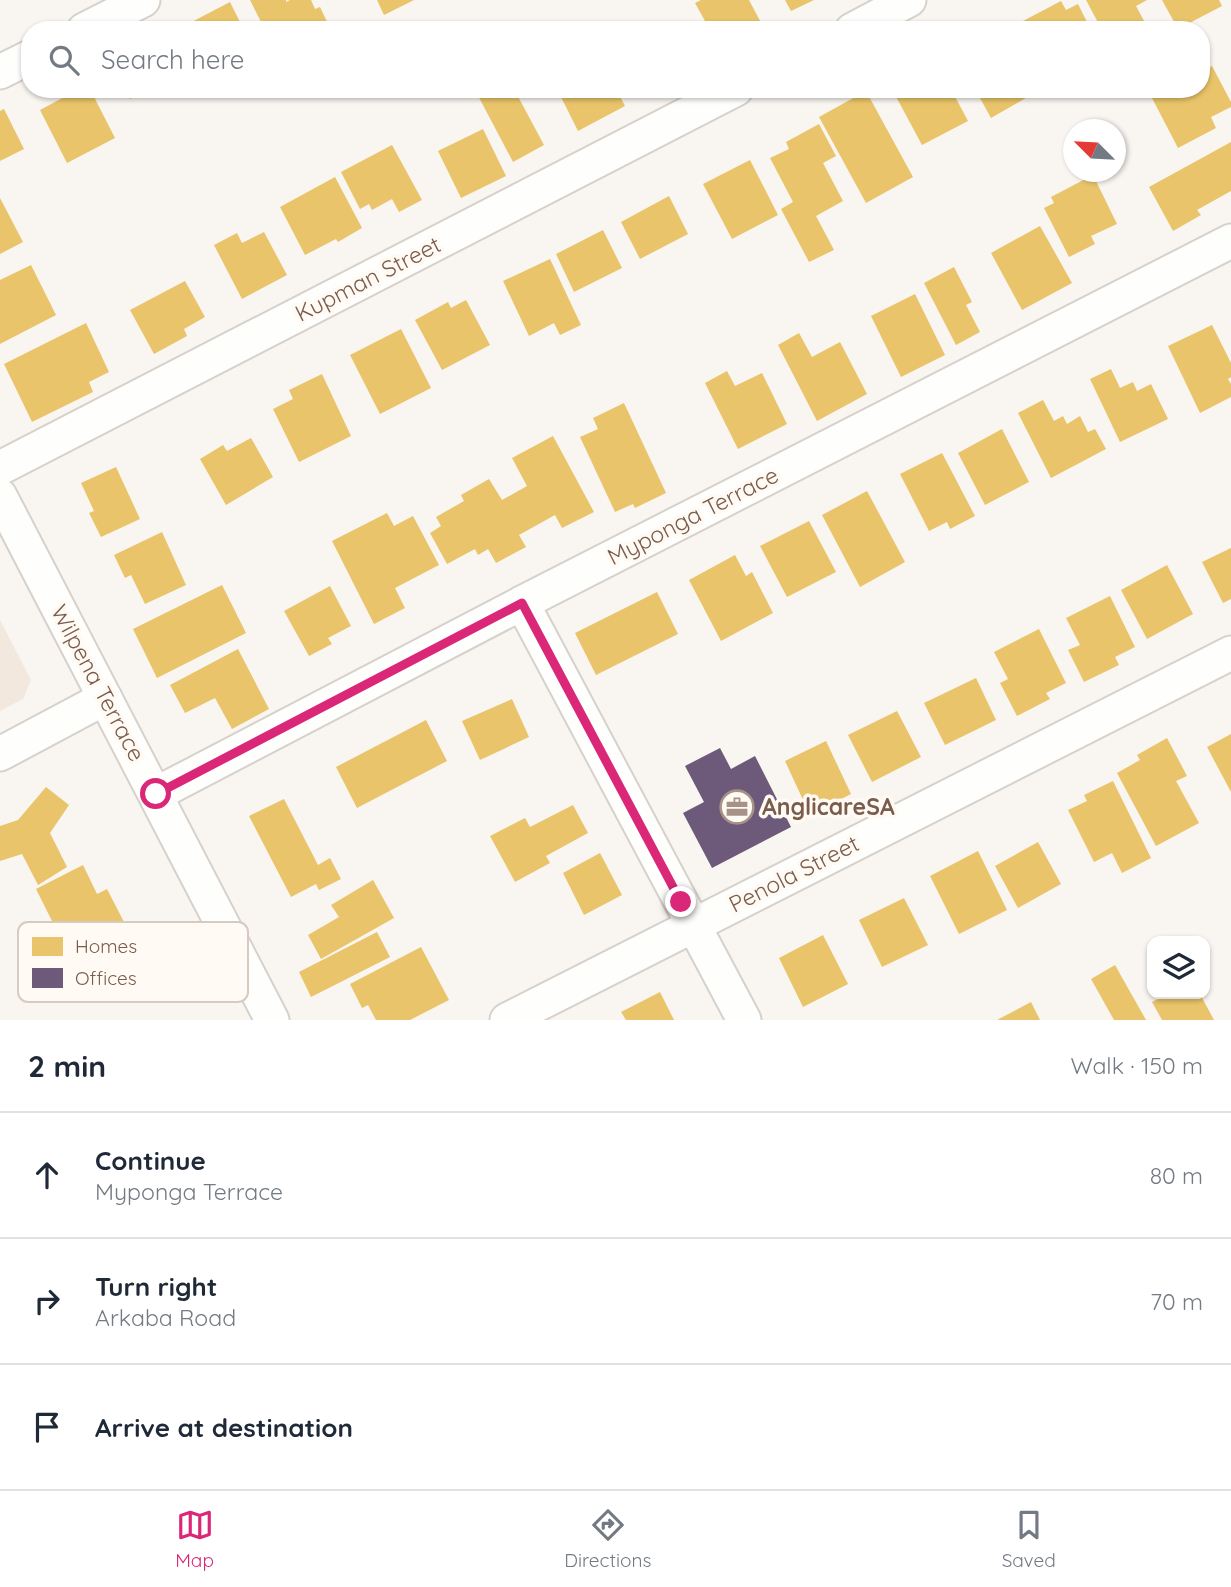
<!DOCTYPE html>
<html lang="en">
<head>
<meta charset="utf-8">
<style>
	:root { --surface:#fff; --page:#f6f6f7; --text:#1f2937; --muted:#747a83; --line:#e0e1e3; --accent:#db2777 }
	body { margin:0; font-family:Quicksand,sans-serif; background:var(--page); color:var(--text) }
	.controls { position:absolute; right:21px; bottom:21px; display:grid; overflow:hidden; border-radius:14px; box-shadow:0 2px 5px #0004 }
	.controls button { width:63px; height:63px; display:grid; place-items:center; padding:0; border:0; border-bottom:2px solid var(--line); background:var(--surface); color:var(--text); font:35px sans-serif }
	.compass { position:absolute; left:1063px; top:119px; width:63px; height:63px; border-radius:50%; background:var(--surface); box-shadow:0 2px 5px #0004; rotate:294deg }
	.stop { position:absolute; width:21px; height:21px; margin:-16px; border:5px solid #db2777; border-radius:50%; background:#fff }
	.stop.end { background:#db2777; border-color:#fff; box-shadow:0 2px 7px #0008 }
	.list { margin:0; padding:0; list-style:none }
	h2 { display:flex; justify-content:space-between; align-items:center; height:91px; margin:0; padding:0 28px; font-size:30px }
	h2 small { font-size:23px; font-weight:400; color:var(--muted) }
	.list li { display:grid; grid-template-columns:46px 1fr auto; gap:21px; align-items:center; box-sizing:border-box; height:126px; padding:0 28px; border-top:2px solid var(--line) }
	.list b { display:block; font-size:26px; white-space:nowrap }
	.list p { margin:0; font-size:23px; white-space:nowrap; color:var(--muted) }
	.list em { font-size:23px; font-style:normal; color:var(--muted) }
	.icon { flex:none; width:38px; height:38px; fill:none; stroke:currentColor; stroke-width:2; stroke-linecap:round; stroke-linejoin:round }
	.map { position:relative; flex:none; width:1231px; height:1020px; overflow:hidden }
	.search { position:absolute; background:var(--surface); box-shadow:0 2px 5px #0004; left:21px; right:21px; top:21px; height:77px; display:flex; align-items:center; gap:18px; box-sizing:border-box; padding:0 24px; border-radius:28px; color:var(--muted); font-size:26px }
	.sheet { height:469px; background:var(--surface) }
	nav { display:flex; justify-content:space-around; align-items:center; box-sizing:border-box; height:98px; border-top:2px solid var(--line); background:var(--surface); font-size:19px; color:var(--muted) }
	nav a { display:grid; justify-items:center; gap:4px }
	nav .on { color:var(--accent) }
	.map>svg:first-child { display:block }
</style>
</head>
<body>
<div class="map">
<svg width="1231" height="1020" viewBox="0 0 1231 1020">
	<rect width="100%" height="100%" fill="#f9f5f0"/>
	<polygon fill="#f2e8de" points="0,620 31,680 23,699 0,711"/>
	<g fill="#e9c46a">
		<polygon points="250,0 286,0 286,2 290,0 311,0 315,9 320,7 330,28 327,30 265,30"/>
		<polygon points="377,0 414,0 384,15"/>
		<polygon points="701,0 749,0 765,30 710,30 695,3"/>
		<polygon points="785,0 814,0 791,11"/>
		<polygon points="1086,0 1147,0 1136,6 1149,30 1102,30"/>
		<polygon points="1162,0 1219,0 1222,6 1178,29"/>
		<polygon points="1061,1 1066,10 1078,4 1091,30 1028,30 1023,21"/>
		<polygon points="230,2 244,30 186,30 184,26"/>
		<polygon points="1212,66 1231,102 1231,107 1211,117 1216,128 1178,148 1152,98 1168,89 1201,89 1201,72"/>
		<polygon points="69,89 90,89 115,138 67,163 40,110 68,95 66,91"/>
		<polygon points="125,89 149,89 130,99"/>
		<polygon points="477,89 514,89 544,145 513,162 475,90"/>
		<polygon points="557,89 616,89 625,106 578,131"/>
		<polygon points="896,89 951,89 968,121 922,145 893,91"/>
		<polygon points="975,89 1037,89 1038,91 991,118"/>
		<polygon points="866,91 913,177 866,203 819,117"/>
		<polygon points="4,109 24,149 0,161 0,111"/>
		<polygon points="819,124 836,156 823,163 843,201 816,216 834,250 809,262 781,209 793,202 770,158 789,149 786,142"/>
		<polygon points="483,129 506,176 461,198 438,151"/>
		<polygon points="1231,142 1231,191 1197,210 1201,215 1173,231 1149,187"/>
		<polygon points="392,145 422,200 399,212 392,199 372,210 369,204 360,209 341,172"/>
		<polygon points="750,160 778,215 732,239 703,184"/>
		<polygon points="1093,175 1117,224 1091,236 1095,244 1069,257 1044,208 1054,203 1051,197"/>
		<polygon points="335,177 362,228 338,242 336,239 305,255 280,207"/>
		<polygon points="669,196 688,234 640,259 621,222"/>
		<polygon points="0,198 23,242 0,254"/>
		<polygon points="1040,226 1072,283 1022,310 991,253"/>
		<polygon points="603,230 622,268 574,292 556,254"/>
		<polygon points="264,232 287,275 242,299 214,245 237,233 242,243"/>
		<polygon points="550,259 581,325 560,335 554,323 529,336 503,281"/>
		<polygon points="31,265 56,315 0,344 0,280"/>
		<polygon points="954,267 972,302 966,305 980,332 956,345 924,283"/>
		<polygon points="185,281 205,317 184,329 187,336 154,354 130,310"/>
		<polygon points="915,294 945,355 901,377 871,316"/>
		<polygon points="466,300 490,345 442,370 415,320 448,302 451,308"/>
		<polygon points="86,323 109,372 89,382 93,392 32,422 4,364"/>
		<polygon points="1212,325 1231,363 1231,377 1228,379 1231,384 1231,397 1200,413 1168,346"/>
		<polygon points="401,329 431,388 380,414 350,355"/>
		<polygon points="799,333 812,357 840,342 867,394 817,421 778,345"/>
		<polygon points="1111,369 1120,388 1133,382 1137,391 1151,384 1168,419 1120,442 1090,379"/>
		<polygon points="727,371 735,386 762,373 787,424 738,449 705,383"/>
		<polygon points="322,374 351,436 299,462 273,409 293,399 289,390"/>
		<polygon points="1043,400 1054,421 1063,416 1067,424 1080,416 1088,432 1095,429 1106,449 1051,478 1018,413"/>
		<polygon points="624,403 666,493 635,508 633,504 615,512 580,437 598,429 593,418"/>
		<polygon points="1002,429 1029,482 985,505 958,453"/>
		<polygon points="553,436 594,512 562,528 555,515 519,535 526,547 496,563 488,549 478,555 475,549 447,564 430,533 441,526 436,517 464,501 461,495 489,479 502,500 527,486 512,458"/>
		<polygon points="251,438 273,477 226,505 200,459 223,445 227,451"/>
		<polygon points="942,453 975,516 950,529 947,522 929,531 900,474"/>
		<polygon points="116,467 140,519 101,537 89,513 94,511 81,483"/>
		<polygon points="867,491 905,562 860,587 822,515"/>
		<polygon points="387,513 394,526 413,516 439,565 395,588 405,608 374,624 332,541"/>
		<polygon points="809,521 836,572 787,597 760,546"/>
		<polygon points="162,532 186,585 145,604 131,575 125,578 114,555"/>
		<polygon points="1231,548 1231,599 1223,603 1202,562"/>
		<polygon points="735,555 746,576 752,572 773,613 721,641 689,580"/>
		<polygon points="1167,565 1193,614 1147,639 1121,590"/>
		<polygon points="222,585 246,633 157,678 133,629"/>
		<polygon points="330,586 351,626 328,638 332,644 309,656 284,611"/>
		<polygon points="657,592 678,634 596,675 575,633"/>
		<polygon points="1110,596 1135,647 1115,657 1119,665 1084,682 1068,650 1080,645 1066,618"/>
		<polygon points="1039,629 1066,683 1046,693 1050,699 1017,716 1000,683 1008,679 994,652"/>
		<polygon points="238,649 269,709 232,729 215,698 185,713 170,685"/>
		<polygon points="976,678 996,720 945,745 924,703"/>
		<polygon points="512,699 529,737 480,760 462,721"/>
		<polygon points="897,711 921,757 872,782 848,735"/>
		<polygon points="426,720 447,761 357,808 336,767"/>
		<polygon points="1231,734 1231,792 1207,747"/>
		<polygon points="1167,738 1187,776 1176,781 1199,823 1156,846 1117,773 1140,760 1137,755"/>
		<polygon points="826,741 851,794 810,815 785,761"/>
		<polygon points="1113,781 1151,858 1122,873 1112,853 1094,862 1068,810 1087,801 1084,795"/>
		<polygon points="46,787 69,805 50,833 67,867 38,885 22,854 0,861 0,826 18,820"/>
		<polygon points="284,799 318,865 330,858 341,879 319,890 316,884 291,897 249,816"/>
		<polygon points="573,805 588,833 546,856 550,863 515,882 490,836 525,818 530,827"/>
		<polygon points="1038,842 1061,884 1018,908 995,866"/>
		<polygon points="978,851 1007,910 959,934 930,876"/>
		<polygon points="600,853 622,895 584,915 563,873"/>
		<polygon points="83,865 97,894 107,889 124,922 67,951 36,889"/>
		<polygon points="373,880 394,918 321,959 308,935 339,917 331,905"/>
		<polygon points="904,898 928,945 882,967 859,920"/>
		<polygon points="377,932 390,957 311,997 299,972"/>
		<polygon points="823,935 848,984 803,1007 779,958"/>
		<polygon points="421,947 449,1000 410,1020 376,1020 368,1005 362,1008 350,984"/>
		<polygon points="1115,965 1146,1020 1114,1020 1091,979"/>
		<polygon points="660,992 674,1020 626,1020 621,1012"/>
		<polygon points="1167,994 1200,994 1214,1020 1162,1020 1152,1002"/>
		<polygon points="1031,1002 1040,1020 997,1020"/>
	</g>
	<polygon fill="#6d597a" points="720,748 731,769 755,756 791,827 712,868 683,813 704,802 685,766"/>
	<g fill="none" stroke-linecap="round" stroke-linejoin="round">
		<defs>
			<g id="minor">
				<polyline points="84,30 143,0"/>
				<polyline points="852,30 909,0"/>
				<polyline points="0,72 30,57"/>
				<polyline points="0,468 736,89"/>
				<polyline points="0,496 272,1020"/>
				<polyline points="522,603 744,1020"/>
				<polyline points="0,754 105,698"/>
				<polyline points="156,794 522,603 1231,241"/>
				<polyline points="507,1020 1231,653"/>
			</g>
		</defs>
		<use href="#minor" stroke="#d7d1cb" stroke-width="37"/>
		<use href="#minor" stroke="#fefefd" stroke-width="33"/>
	</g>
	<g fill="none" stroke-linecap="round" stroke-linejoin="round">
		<polyline stroke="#db2777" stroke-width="9" points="156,794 522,603 681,902"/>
	</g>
	<defs>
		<symbol id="office-ring" viewBox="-11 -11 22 22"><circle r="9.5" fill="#fffaf3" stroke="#a69286" stroke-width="1.5"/><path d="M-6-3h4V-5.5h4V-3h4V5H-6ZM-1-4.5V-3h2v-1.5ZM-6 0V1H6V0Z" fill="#a69286"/></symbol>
	</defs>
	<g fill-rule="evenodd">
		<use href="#office-ring" x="718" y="788" width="38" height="38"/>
	</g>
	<g text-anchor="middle" stroke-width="7" stroke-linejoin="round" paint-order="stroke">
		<g font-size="23" fill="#7a5c4d" stroke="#fffaf3">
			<text transform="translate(368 279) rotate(-27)" y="8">Kupman Street</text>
			<text transform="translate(693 516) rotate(-27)" y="8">Myponga Terrace</text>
			<text transform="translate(98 683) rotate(62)" y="8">Wilpena Terrace</text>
			<text transform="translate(794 874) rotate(-27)" y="8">Penola Street</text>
		</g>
		<g font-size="23" font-weight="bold" fill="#7a5c4d" stroke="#fffaf3" text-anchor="start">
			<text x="762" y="815">AnglicareSA</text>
		</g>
	</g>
	<rect x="18" y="922" width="230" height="80" rx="10" fill="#fffaf3" stroke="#d7cbc1" stroke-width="2"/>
	<rect x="32" y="937" width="31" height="19" fill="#e9c46a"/>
	<rect x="32" y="968" width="31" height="20" fill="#6d597a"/>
	<g font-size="19" fill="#7a5c4d">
		<text x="75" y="953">Homes</text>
		<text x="75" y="985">Offices</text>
	</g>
</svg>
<div class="controls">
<button><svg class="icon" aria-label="layers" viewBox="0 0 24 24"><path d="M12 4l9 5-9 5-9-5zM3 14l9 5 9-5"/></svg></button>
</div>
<svg class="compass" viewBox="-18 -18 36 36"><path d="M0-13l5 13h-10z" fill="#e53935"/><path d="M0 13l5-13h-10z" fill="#747a83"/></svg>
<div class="stop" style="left:156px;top:794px"></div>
<div class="stop end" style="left:681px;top:902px"></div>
<div class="search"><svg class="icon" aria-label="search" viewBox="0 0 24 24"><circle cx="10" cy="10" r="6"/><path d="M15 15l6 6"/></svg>Search here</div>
</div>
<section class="sheet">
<h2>2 min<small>Walk · 150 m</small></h2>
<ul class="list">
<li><svg class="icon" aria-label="ahead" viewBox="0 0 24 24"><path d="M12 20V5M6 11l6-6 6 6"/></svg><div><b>Continue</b><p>Myponga Terrace</p></div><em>80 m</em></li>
<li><svg class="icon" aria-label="right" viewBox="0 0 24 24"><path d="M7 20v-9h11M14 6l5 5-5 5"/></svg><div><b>Turn right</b><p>Arkaba Road</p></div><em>70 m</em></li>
<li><svg class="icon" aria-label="arrive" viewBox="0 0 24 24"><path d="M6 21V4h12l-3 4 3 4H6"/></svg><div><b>Arrive at destination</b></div></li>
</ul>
</section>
<nav>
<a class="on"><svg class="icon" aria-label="map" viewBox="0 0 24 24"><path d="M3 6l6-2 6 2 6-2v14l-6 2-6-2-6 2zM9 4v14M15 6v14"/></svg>Map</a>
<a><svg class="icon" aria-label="directions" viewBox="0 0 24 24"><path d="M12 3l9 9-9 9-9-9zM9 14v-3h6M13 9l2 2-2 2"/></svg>Directions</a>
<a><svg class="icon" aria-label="saved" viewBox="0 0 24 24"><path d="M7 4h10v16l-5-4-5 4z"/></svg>Saved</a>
</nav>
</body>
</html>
